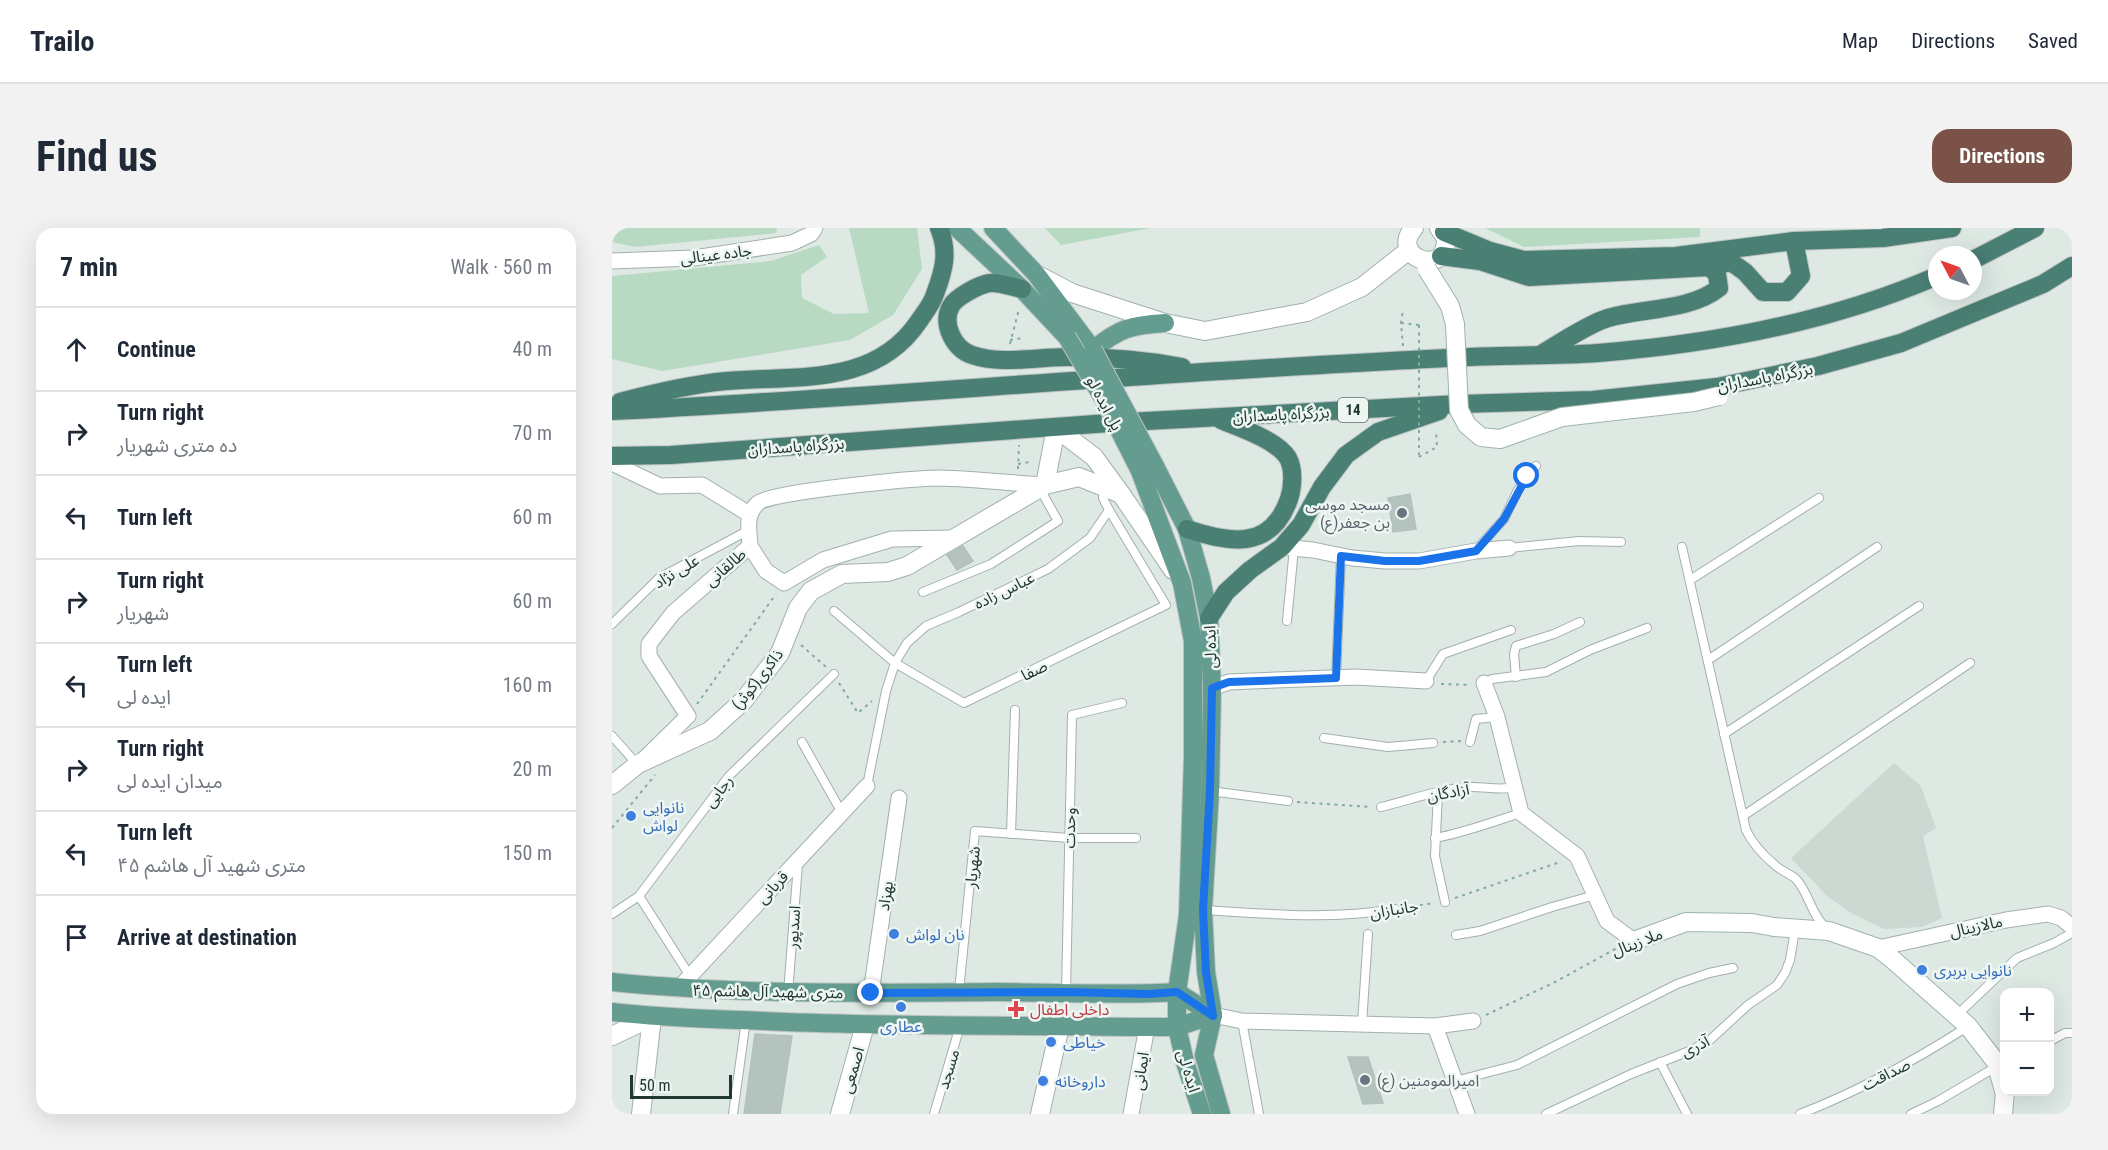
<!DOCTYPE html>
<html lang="en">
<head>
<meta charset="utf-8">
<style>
	:root { --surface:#fff; --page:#f2f2f3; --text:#1f2937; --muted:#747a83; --line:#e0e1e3; --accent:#7a5248 }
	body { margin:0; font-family:"Roboto Condensed","Noto Sans Arabic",sans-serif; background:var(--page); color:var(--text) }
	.controls { position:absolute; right:18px; bottom:18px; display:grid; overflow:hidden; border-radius:12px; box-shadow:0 6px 24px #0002 }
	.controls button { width:54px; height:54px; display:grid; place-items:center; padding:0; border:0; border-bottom:2px solid var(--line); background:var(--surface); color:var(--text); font:30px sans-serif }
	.compass { position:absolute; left:1316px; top:18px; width:54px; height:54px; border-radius:50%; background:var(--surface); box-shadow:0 6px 24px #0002; rotate:311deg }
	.scale { position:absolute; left:18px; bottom:15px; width:102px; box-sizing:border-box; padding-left:6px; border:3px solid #213732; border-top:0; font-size:16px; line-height:21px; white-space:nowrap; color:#213732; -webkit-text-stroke:4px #eef6f2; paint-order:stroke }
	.stop { position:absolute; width:18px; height:18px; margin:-14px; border:4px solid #1a73e8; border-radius:50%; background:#fff }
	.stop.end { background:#1a73e8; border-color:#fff; box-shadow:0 2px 6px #0008 }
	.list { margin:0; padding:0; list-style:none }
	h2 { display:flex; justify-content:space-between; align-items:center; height:78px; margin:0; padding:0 24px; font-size:26px }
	h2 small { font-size:20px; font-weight:400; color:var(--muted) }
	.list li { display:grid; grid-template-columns:39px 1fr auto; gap:18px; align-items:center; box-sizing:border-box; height:84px; padding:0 24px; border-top:2px solid var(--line) }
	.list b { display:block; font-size:22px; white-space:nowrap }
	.list p { margin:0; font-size:20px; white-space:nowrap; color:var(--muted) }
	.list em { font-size:20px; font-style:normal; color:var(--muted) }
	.icon { flex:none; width:33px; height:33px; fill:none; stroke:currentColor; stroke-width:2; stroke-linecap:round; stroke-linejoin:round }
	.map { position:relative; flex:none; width:1460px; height:886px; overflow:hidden; border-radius:18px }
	header { display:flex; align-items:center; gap:36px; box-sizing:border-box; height:84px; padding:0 30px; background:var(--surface); border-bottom:2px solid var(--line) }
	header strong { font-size:28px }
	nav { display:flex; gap:33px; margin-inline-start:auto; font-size:21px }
	.intro { display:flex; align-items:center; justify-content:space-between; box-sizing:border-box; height:144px; padding:0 36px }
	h1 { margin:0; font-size:42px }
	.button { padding:15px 27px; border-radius:18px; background:var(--accent); color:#fff; font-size:21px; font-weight:700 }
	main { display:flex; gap:36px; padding:0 36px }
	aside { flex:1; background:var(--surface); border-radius:18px; box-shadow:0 6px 24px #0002 }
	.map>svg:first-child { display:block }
</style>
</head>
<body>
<header>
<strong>Trailo</strong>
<nav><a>Map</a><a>Directions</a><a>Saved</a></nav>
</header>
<div class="intro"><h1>Find us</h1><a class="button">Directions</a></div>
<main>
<aside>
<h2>7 min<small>Walk · 560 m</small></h2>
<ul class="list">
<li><svg class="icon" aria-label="ahead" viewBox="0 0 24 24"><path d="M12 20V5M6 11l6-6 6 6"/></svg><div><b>Continue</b></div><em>40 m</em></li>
<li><svg class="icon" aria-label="right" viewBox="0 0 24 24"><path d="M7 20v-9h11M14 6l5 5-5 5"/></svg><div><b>Turn right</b><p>ده متری شهریار</p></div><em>70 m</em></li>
<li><svg class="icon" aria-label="left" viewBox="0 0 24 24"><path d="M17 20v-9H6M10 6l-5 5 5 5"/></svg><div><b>Turn left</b></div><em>60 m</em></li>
<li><svg class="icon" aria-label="right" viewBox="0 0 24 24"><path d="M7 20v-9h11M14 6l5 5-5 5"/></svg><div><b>Turn right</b><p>شهریار</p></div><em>60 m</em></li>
<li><svg class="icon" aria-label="left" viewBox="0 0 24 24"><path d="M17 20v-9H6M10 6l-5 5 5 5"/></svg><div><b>Turn left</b><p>ایده لی</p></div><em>160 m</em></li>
<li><svg class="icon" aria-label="right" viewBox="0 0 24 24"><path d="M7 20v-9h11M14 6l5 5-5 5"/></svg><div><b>Turn right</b><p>میدان ایده لی</p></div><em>20 m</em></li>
<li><svg class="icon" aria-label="left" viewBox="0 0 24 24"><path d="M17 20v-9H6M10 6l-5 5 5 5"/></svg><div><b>Turn left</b><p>۴۵ متری شهید آل هاشم</p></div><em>150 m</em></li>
<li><svg class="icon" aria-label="arrive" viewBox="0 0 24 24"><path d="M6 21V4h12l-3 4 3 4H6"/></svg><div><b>Arrive at destination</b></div></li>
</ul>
</aside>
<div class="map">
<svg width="1460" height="886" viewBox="0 0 1460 886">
	<rect width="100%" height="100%" fill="#dee9e4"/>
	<polygon fill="#cdd8d3" points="1282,535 1309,558 1324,600 1311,608 1330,690 1310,699 1272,701 1239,685 1216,669 1179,630"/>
	<g fill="#b8d9c2">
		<polygon points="0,0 165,0 164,5 23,19 0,14"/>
		<polygon points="237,0 305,0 310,41 281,87 238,112 50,143 0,131 0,48 159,33 207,17 215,29 189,47 190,70 222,86 257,85"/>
		<polygon points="433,0 539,0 449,17"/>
		<polygon points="873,0 1088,0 1088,9 912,19"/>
	</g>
	<g fill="#b4c3bd" stroke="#b1c2bc" stroke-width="1.5">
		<polygon points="798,266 804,301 781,304 776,270"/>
		<polygon points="351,318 361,333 345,342 335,327"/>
		<polygon points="143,806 180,808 168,886 132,886"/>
		<polygon points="736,829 756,829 771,875 751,876"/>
	</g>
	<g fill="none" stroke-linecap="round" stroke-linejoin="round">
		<defs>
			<g id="service">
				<path d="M1070,319l64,283c7,15 18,26 30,36 6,5 14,8 20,13 13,14 15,35 29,48"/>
				<polyline points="897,320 967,313 1009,314"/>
				<polyline points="864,322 892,291 906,262 924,238"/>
				<polyline points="1078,352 1207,270"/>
				<polyline points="311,364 379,336 446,293 428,261"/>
				<polyline points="222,383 283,435 295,415 314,398 347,384 436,341 478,310 497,282"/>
				<polyline points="675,393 682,320"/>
				<polyline points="0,396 47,350 137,302"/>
				<polyline points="1096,432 1265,319"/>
				<polyline points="904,449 902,426 904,418 942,406 968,394"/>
				<polyline points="724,450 729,328"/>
				<polyline points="814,453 831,426 899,402"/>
				<polyline points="872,455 880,451 934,444 978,422 1035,400"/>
				<polyline points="1112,506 1307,378"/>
				<polyline points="0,508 25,536"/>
				<polyline points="712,510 776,519 821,515"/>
				<polyline points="190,514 230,585"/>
				<polyline points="858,514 864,491 885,489"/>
				<polyline points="255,558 274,463 283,435 352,475 554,377 497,282 491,270 492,260"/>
				<polyline points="598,563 676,573"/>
				<polyline points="826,564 823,628 833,674"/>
				<path d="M769,579c29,-7 58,-18 87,-20 16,-1 31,4 47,0"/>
				<polyline points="1131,588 1358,435"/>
				<polyline points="399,606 403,482"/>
				<path d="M823,610c29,-5 57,-16 86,-25"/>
				<polyline points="27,668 78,748"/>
				<path d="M591,682c66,4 126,10 192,-1"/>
				<polyline points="0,686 27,668 117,548 222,446"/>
				<polyline points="844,707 868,703 940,679 983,667"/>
				<polyline points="347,763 363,603 457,610 524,610"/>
				<polyline points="454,764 460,487 510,475"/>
				<polyline points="176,765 186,636"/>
				<polyline points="1344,788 1405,730 1442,715 1460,705"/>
				<polyline points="630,793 647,886"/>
				<polyline points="750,796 756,706"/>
				<polyline points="1438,813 1453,805 1460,805"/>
				<polyline points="1048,834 1075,886"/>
				<polyline points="843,853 905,837 1065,756 1097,745 1121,740"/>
				<polyline points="121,886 134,792"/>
				<polyline points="322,886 348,798"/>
				<polyline points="934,886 1019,846 1080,822 1099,811 1136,777 1165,757 1173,745 1178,732 1183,702"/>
				<path d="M1188,886c59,-23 114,-53 167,-87"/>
				<polyline points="1299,886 1326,873 1384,839"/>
			</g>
			<g id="minor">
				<polyline points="0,33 82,30 180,15 199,6 203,0"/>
				<polyline points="0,235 48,258 90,257 137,286"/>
				<polyline points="138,318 154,343 172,355 211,332 280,311 343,310"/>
				<polyline points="670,319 701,322 740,330 773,333 807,333 864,323 897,320"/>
				<polyline points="872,455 885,489 909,585 965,628 995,693 1022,713"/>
				<polyline points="600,460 617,454 640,453 744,449 814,453"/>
				<path d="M31,532l45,-44 -39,-60v-12l24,-31 77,-67c-1,-17 -5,-31 8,-43 10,-11 159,-25 182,-25 35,1 70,5 105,7"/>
				<polyline points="1266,720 1394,692 1436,686 1449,690 1460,699"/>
				<polyline points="66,761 255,558"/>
				<polyline points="259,765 287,570"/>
				<polyline points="601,787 630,793 823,798 861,793"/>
				<polyline points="823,798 855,886"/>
				<polyline points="519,886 535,799"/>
			</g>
			<g id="tertiary">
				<path d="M802,0c-26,28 33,52 32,10l-7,-10"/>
				<polyline points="424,46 460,65 553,95 593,103 695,84 750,59 797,22"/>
				<polyline points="433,257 467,249 509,266 561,342"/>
				<polyline points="0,557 26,536 98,503 132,472 168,425 186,380 199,363 230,346 276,344 295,338 433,257 444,200 482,229 509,266"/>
				<polyline points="29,886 40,789"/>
				<polyline points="428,886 448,798"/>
			</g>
			<g id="secondary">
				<polyline points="1022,713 1074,694 1140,695 1162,699 1217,703 1266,720 1279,730 1356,798 1384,834 1392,863"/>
				<polyline points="0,808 40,789"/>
				<polyline points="228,886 253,797"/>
				<polyline points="1391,886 1393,864"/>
			</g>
			<g id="primary">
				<polyline points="345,0 410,61 455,109"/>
				<path d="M381,0l43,46 57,76c26,-22 39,-25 72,-27"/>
				<polyline points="544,240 575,301 589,350 597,390 600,460 598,563 591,682 594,744 601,787 592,827 609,886"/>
				<polyline points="528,243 570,355 581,413 581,529 576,687 565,764 565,799 573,834 590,886"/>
				<path d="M0,754c128,13 254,11 383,10 60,0 122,4 182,0"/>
				<polyline points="565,764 601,787"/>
				<path d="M0,784c50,6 100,7 151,9 128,6 256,4 384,6h30l36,-12"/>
			</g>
			<g id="trunk">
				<polyline points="832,4 878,23 912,32 1064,28 1182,13 1271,10 1340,0"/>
				<path d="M829,28l39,5 49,16 180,-10 8,7 2,14c-29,23 -77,20 -111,30 -18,5 -48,25 -65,35"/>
				<polyline points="1361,32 1423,0"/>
				<polyline points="1097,39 1119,34 1133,44 1151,64 1175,64 1189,48 1182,13"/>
				<path d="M410,61c-10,-2 -23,-7 -32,-6 -10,1 -34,14 -39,23 -10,18 3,43 21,49 29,10 65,2 96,2 38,0 77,3 114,10"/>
				<path d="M8,174c34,-9 72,-18 107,-21 70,-6 148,6 192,-60 6,-9 13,-17 16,-27 9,-24 14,-42 4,-66"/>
				<path d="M0,183c219,-11 438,-30 657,-43 67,-4 134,-8 201,-11 43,-2 86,-1 128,-4 115,-9 233,-31 339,-77"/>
				<polyline points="0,228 59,227 497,195 847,176 981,172 1105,159 1206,138 1289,115 1431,56 1460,38"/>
				<path d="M575,301c42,14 84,22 102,-30 4,-12 5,-30 -1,-41 -11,-18 -48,-30 -67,-38"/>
				<polyline points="597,390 614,364 638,342 670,319 689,297 710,259 734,227 766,204 827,183"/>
			</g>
		</defs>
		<use href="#service" stroke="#a2b0ab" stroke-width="10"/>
		<use href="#minor" stroke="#a2b0ab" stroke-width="17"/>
		<use href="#tertiary" stroke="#a2b0ab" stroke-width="20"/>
		<use href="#secondary" stroke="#9eb4ad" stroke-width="20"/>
		<use href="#primary" stroke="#bcc3c2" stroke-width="20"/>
		<use href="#trunk" stroke="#bcc3c2" stroke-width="20"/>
		<g stroke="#80ab9f" stroke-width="2" stroke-dasharray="3 4.5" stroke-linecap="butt">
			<polyline points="789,95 807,97"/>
			<polyline points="398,112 411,110"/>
			<polyline points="398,116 407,81"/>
			<polyline points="791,118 789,95 791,82"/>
			<polyline points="807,229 825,219 824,202"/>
			<polyline points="406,236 417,234"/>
			<polyline points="406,241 407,217"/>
			<polyline points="189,417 214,439"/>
			<polyline points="227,455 246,485 260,473"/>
			<polyline points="829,456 859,457"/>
			<polyline points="85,476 164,366"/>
			<polyline points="831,514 849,513"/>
			<polyline points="685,574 758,579"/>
			<polyline points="0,600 43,547"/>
			<polyline points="843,670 948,634"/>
			<polyline points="793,679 823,675"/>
			<polyline points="874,787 945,753 1005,720"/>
		</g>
		<use href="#service" stroke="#fff" stroke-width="8"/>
		<use href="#minor" stroke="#fff" stroke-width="15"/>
		<use href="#tertiary" stroke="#fff" stroke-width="18"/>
		<use href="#secondary" stroke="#fff" stroke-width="18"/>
		<use href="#primary" stroke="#659c90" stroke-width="18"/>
		<use href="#trunk" stroke="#4a7f74" stroke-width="18"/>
		<defs>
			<polyline id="secondary-bridge" points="815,41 838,78 843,96 847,182 855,197 869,209 888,211 950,189 1082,174 1107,168"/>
			<g id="primary-bridge">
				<polyline points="455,109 491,170 528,243"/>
				<polyline points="481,122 544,240"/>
			</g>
		</defs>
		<use href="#secondary-bridge" stroke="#9eb4ad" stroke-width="20" stroke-linecap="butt"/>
		<use href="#primary-bridge" stroke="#bcc3c2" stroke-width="20" stroke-linecap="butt"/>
		<polyline stroke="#80ab9f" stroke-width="2" stroke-dasharray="3 4.5" stroke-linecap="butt" points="807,97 807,229"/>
		<use href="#secondary-bridge" stroke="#fff" stroke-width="18"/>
		<use href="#primary-bridge" stroke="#659c90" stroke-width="18"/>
	</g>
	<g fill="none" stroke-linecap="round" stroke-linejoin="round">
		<polyline stroke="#1a73e8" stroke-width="8" points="259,765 454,764 536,766 565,764 601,788 594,744 591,682 598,563 600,460 617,454 724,450 729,328 773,333 807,333 864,323 892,291 915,248"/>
	</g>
	<g fill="#6b7280" stroke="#eef6f2" stroke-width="2">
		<circle cx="790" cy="285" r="6"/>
		<circle cx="753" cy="852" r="6"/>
	</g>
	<g fill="#3f7fe0" stroke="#eef6f2" stroke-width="2">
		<circle cx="19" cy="588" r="6"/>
		<circle cx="282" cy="706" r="6"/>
		<circle cx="1310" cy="742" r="6"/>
		<circle cx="289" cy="779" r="6"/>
		<circle cx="439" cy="814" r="6"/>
		<circle cx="431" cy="853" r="6"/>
	</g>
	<path fill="#e0444e" stroke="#eef6f2" stroke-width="2" d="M401 772h6v6h6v6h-6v6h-6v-6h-6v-6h6z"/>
	<g text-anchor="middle" stroke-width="5" stroke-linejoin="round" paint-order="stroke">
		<rect fill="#eef6f2" stroke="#5e706c" stroke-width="1.5" x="726" y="170" width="30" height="24" rx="4.5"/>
		<g font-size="15" font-weight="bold" fill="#213732">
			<text x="741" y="187">14</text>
		</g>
		<g font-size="16" fill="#213732" stroke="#eef6f2">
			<text transform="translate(104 26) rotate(-7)" y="6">جاده عینالی</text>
			<text transform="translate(1153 149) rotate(-11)" y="6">بزرگراه پاسداران</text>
			<text transform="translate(493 175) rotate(62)" y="6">پل ایده لو</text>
			<text transform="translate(669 186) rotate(-3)" y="6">بزرگراه پاسداران</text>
			<text transform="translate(184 218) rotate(-4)" y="6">بزرگراه پاسداران</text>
			<text transform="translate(113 339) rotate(-41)" y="6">طالقانی</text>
			<text transform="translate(64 343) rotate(-31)" y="6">علی نژاد</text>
			<text transform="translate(392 362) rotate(-26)" y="6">عباس زاده</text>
			<text transform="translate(598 419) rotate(-92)" y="6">ایده لی</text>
			<text transform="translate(422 442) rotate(-26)" y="6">صفا</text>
			<text transform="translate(145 451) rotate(-52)" y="6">ذاکری(کوثر)</text>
			<text transform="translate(106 563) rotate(-52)" y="6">رجایی</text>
			<text transform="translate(836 564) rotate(-10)" y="6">آزادگان</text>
			<text transform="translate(457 600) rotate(-89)" y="6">وحدت</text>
			<text transform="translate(360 639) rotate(-84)" y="6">شهریار</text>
			<text transform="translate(160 659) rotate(-47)" y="6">قربانی</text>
			<text transform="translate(273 668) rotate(-82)" y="6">بهزاد</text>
			<text transform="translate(782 681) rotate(-9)" y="6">جانبازان</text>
			<text transform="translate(1364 698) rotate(-12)" y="6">مالازینال</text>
			<text transform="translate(181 699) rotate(-86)" y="6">اسدپور</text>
			<text transform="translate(1025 714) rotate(-21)" y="6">ملا زینال</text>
			<text transform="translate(156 763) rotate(1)" y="6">۴۵ متری شهید آل هاشم</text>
			<text transform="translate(1083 818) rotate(-27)" y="6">آذری</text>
			<text transform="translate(336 841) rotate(-73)" y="6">مسجد</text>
			<text transform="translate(240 842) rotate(-74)" y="6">اصمعی</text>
			<text transform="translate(528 843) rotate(-81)" y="6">ایمانی</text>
			<text transform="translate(577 843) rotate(73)" y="6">ایده لى</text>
			<text transform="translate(1274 846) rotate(-27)" y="6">صداقت</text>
		</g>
		<g font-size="16" fill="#5b616d" stroke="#eef6f2" text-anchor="end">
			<text x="778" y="282">مسجد موسی<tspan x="778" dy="18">بن جعفر(ع)</tspan></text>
			<text x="765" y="858" text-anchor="start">امیرالمومنین (ع)</text>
		</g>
		<g font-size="16" fill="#366cbe" stroke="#eef6f2" text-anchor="start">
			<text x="31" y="585">نانوایی<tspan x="31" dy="18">لواش</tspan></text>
			<text x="294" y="712">نان لواش</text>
			<text x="1322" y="748">نانوایی بربری</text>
			<text x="289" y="804" text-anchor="middle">عطاری</text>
			<text x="451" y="820">خیاطی</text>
			<text x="443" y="859">داروخانه</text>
		</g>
		<g font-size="16" fill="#be3a42" stroke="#eef6f2" text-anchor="start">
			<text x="418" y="787">داخلی اطفال</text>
		</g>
	</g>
</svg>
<div class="controls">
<button>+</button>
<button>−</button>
</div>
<svg class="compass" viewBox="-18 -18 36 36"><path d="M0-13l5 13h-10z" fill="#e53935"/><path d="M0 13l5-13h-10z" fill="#747a83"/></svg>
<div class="scale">50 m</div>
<div class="stop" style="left:915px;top:248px"></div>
<div class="stop end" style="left:259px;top:765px"></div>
</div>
</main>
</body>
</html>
